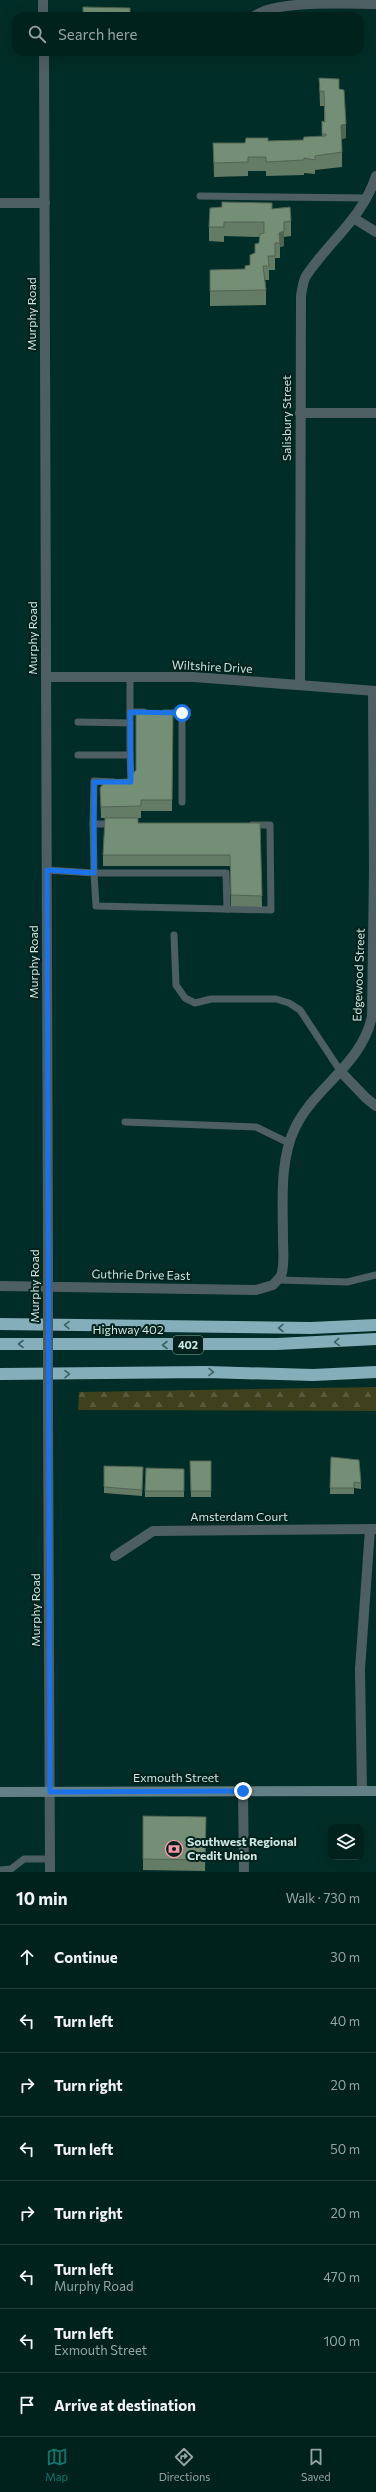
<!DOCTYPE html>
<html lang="en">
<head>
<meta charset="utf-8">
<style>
	:root { --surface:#00221d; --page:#0a2a26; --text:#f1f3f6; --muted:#95a4a4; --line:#223f3b; --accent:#0f766e }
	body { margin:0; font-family:Commissioner,sans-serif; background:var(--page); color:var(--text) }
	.controls { position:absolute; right:12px; bottom:12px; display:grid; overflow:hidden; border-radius:8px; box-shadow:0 4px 16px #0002 }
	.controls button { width:36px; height:36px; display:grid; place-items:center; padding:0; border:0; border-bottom:1px solid var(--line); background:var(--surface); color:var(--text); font:20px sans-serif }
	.stop { position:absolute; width:12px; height:12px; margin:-9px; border:3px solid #1a73e8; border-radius:50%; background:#fff }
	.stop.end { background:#1a73e8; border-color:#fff; box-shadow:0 1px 4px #0008 }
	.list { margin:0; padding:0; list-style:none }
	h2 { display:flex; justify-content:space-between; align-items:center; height:52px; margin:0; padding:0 16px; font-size:17px }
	h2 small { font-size:13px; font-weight:400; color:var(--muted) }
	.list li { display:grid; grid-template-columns:26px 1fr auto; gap:12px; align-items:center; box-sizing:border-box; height:64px; padding:0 16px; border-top:1px solid var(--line) }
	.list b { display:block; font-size:15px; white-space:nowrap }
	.list p { margin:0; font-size:13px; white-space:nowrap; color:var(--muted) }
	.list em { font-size:13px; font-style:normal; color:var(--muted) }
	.icon { flex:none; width:22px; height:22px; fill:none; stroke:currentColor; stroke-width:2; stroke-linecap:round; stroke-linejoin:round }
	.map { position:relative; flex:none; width:376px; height:1872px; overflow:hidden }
	.search { position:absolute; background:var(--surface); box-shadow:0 4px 16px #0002; left:12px; right:12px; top:12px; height:44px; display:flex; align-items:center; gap:10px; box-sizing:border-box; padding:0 14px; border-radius:12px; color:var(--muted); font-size:15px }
	.sheet { height:564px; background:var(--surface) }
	nav { display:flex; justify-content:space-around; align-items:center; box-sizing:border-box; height:56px; border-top:1px solid var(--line); background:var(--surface); font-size:11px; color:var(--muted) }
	nav a { display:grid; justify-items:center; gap:2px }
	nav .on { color:var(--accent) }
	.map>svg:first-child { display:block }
</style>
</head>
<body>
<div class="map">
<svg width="376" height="1872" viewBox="0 0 376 1872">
	<defs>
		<pattern id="forest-firs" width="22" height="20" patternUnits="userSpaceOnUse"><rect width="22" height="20" fill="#3e411b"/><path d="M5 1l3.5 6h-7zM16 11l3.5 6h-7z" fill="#595c3c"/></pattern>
	</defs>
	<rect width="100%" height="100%" fill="#002d27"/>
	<polygon fill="url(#forest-firs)" points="376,1387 376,1411 78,1410 79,1392"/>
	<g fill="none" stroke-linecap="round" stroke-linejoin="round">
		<g stroke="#4e5f64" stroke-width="7">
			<polyline points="200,196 367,198"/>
			<polyline points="130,677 130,723"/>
			<polyline points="130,712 144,712"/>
			<polyline points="164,713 182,713 182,802"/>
			<polyline points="78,722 130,723 130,755"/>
			<polyline points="78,755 130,755 131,782 128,782"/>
			<polyline points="93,824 94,873 226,873 227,909"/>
			<polyline points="114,824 93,824 94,781 114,782"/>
			<polyline points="47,870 94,873 96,906 271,910 270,825 252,825"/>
			<polyline points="174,935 176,985 185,998 195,1003 211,999 276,999 289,1003 300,1010 341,1072"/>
			<polyline points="125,1122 256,1127 289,1143"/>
			<polyline points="279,1280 347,1282 376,1275"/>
			<polyline points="0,1870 11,1869 24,1859 50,1859"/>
		</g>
		<g stroke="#4e5f64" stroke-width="10">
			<path d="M255,16c20,-16 92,-12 121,-12"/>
			<polyline points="0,203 45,203"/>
			<polyline points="355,219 376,232"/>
			<polyline points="300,413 376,413"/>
			<polyline points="46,677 194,677 376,691"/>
			<path d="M300,685l1,-389c1,-6 2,-15 5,-20 24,-36 56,-57 70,-100"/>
			<polyline points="341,1072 366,1098 376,1106"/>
			<path d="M0,1286l256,4 17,-5 8,-9c4,-11 2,-25 2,-36 0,-36 -4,-79 12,-112 20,-42 67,-63 77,-112l2,-146 -1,-179"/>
			<polyline points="115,1556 153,1531 376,1529"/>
			<polyline points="243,1791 244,1872"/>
			<polyline points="362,1791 360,1669 370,1529"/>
		</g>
		<g stroke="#4e5f64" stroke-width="10">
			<polyline points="43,0 43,16"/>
			<polyline points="44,52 48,1252"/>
			<polyline points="48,1415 50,1872"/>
		</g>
		<polyline stroke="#648087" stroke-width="10" points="0,1792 376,1791"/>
		<g stroke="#84afba" stroke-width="12">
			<polyline points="0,1324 311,1328 376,1325"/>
			<polyline points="0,1344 277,1344 376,1339"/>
			<polyline points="0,1374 207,1372 313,1375 376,1372"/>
		</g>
		<polyline stroke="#4e5f64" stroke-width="10" points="48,1252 48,1415"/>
	</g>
	<g fill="#647b65">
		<polygon points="319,78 339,89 346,138 342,139 342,167 315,170 315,174 304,173 304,175 266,176 266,171 248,171 248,176 214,177 213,143 245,143 268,141 303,140 322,136 322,121 324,121 324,106 320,106"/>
		<polygon points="210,208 272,209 291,221 291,236 284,237 284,246 280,247 280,258 275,258 275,270 269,270 269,280 265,280 266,290 266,305 210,306 210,270 245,269 245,266 250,265 259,243 260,237 224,236 224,242 209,241 209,227"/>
		<polygon points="173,712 172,811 141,811 141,818 101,818 100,788 128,779 136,770"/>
		<polygon points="138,823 260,823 262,907 231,906 230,866 103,866 103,855"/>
		<polygon points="331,1457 361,1483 361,1489 354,1488 354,1494 330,1494"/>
		<polygon points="190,1461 211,1461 211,1497 191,1497"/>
		<polygon points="104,1466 143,1467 142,1496 104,1493"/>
		<polygon points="184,1469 184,1497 145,1497 145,1491"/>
		<polygon points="143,1816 206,1817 205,1871 143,1870"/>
	</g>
	<g fill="#516453">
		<polygon points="346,124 346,138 341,139 341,125"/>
		<polygon points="284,231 284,246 280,247 279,233"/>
	</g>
	<g fill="#748f76" stroke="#516453">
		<polygon points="83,7 130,8 130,16 83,16"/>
		<polygon points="319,78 339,79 339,89 344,90 346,124 341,125 342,152 315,156 315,160 304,158 304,160 266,162 266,157 248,157 248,162 214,163 213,143 245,143 246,138 268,138 268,141 303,140 304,137 326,136 326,134 322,134 322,121 325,122 324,91 320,92"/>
		<polygon points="222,202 272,203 272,209 290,207 291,221 284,222 284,231 279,233 280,243 275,243 275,256 268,256 269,266 263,266 266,290 210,291 210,270 245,269 245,266 250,265 250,255 255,253 255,244 259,243 260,234 264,233 264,222 224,222 224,227 209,227 210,208 222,207"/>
		<polygon points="136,712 173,712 172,800 141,800 141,806 101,807 100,788 106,780 128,779 136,770"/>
		<polygon points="105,818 138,818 138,823 260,823 262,896 231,895 230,855 103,855"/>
		<polygon points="331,1457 359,1460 361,1483 354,1482 354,1488 330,1488"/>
		<polygon points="190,1461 211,1461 211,1491 191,1491"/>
		<polygon points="104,1466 143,1467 142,1490 104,1487"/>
		<polygon points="146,1468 184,1469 184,1491 145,1491"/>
		<polygon points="143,1816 206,1817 205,1860 143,1859"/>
	</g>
	<defs><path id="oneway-chevron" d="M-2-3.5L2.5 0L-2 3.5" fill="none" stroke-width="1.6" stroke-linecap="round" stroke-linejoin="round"/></defs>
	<g stroke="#3c6164">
		<use href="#oneway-chevron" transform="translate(67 1325) rotate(-179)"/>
		<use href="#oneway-chevron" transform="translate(281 1328) rotate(-180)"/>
		<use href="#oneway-chevron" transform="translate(337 1342) rotate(177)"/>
		<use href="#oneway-chevron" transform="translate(21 1344) rotate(180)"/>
		<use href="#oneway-chevron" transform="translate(165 1345) rotate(-180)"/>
		<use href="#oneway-chevron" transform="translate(211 1372) rotate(1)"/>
		<use href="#oneway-chevron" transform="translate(67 1374) rotate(-1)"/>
	</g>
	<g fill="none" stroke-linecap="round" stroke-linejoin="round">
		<polyline stroke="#1a73e8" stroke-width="5" points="182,713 130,712 131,782 94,782 94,873 47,870 50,1792 243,1791"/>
	</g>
	<defs>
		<symbol id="bank-ring" viewBox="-11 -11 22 22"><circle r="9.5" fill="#01221d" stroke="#f39aa8" stroke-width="1.5"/><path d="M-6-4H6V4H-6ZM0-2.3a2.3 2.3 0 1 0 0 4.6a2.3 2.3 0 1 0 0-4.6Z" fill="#f39aa8"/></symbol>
	</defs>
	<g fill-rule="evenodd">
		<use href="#bank-ring" x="164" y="1839" width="20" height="20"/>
	</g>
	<g text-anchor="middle" stroke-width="4" stroke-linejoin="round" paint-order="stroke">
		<rect fill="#01221d" stroke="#90aaa5" stroke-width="1" x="173" y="1336" width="30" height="18" rx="3"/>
		<g font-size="11" font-weight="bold" fill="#cde4df">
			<text x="188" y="1349">402</text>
		</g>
		<g font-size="12" fill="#cde4df" stroke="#01221d">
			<text transform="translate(32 314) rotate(-90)" y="4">Murphy Road</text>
			<text transform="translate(287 418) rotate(-90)" y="4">Salisbury Street</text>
			<text transform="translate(33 638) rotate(-90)" y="4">Murphy Road</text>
			<text transform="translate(212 667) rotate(3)" y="4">Wiltshire Drive</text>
			<text transform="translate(34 962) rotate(-90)" y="4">Murphy Road</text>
			<text transform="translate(359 975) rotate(-88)" y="4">Edgewood Street</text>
			<text transform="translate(141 1275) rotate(1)" y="4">Guthrie Drive East</text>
			<text transform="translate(35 1286) rotate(-90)" y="4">Murphy Road</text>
			<text x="128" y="1334">Highway 402</text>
			<text x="239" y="1521">Amsterdam Court</text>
			<text transform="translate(36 1610) rotate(-90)" y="4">Murphy Road</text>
			<text x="176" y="1782">Exmouth Street</text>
		</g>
		<g font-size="12" font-weight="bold" fill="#cde4df" stroke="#01221d" text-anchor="start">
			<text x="187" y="1846">Southwest Regional<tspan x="187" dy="14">Credit Union</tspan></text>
		</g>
	</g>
</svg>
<div class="controls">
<button><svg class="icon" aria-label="layers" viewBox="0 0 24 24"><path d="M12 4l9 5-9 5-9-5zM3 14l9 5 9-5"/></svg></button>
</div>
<div class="stop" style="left:182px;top:713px"></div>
<div class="stop end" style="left:243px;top:1791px"></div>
<div class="search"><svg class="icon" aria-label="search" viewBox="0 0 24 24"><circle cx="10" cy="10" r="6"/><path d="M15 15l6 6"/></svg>Search here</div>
</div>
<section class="sheet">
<h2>10 min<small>Walk · 730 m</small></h2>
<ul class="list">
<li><svg class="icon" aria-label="ahead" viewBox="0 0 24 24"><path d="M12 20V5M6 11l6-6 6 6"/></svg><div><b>Continue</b></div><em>30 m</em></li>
<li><svg class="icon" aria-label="left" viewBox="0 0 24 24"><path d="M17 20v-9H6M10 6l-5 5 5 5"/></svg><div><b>Turn left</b></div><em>40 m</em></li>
<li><svg class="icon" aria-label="right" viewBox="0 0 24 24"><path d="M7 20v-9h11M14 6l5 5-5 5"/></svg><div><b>Turn right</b></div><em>20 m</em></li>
<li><svg class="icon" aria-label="left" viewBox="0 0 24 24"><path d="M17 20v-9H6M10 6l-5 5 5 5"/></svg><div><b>Turn left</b></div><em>50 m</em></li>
<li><svg class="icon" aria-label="right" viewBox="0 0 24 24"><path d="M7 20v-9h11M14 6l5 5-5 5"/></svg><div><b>Turn right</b></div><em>20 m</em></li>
<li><svg class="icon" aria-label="left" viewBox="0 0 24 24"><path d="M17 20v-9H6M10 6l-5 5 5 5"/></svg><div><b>Turn left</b><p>Murphy Road</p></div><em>470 m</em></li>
<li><svg class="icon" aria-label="left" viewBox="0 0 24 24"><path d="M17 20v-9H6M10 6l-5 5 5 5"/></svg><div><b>Turn left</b><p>Exmouth Street</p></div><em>100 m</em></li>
<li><svg class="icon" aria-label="arrive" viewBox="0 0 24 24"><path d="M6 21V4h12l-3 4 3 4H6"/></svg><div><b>Arrive at destination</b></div></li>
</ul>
</section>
<nav>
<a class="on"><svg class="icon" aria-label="map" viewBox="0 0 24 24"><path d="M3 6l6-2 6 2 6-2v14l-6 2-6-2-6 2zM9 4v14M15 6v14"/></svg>Map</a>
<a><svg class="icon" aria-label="directions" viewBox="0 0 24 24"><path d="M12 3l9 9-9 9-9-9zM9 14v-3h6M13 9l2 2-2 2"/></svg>Directions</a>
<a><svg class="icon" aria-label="saved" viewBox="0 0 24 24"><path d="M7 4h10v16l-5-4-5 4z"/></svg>Saved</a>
</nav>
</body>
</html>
